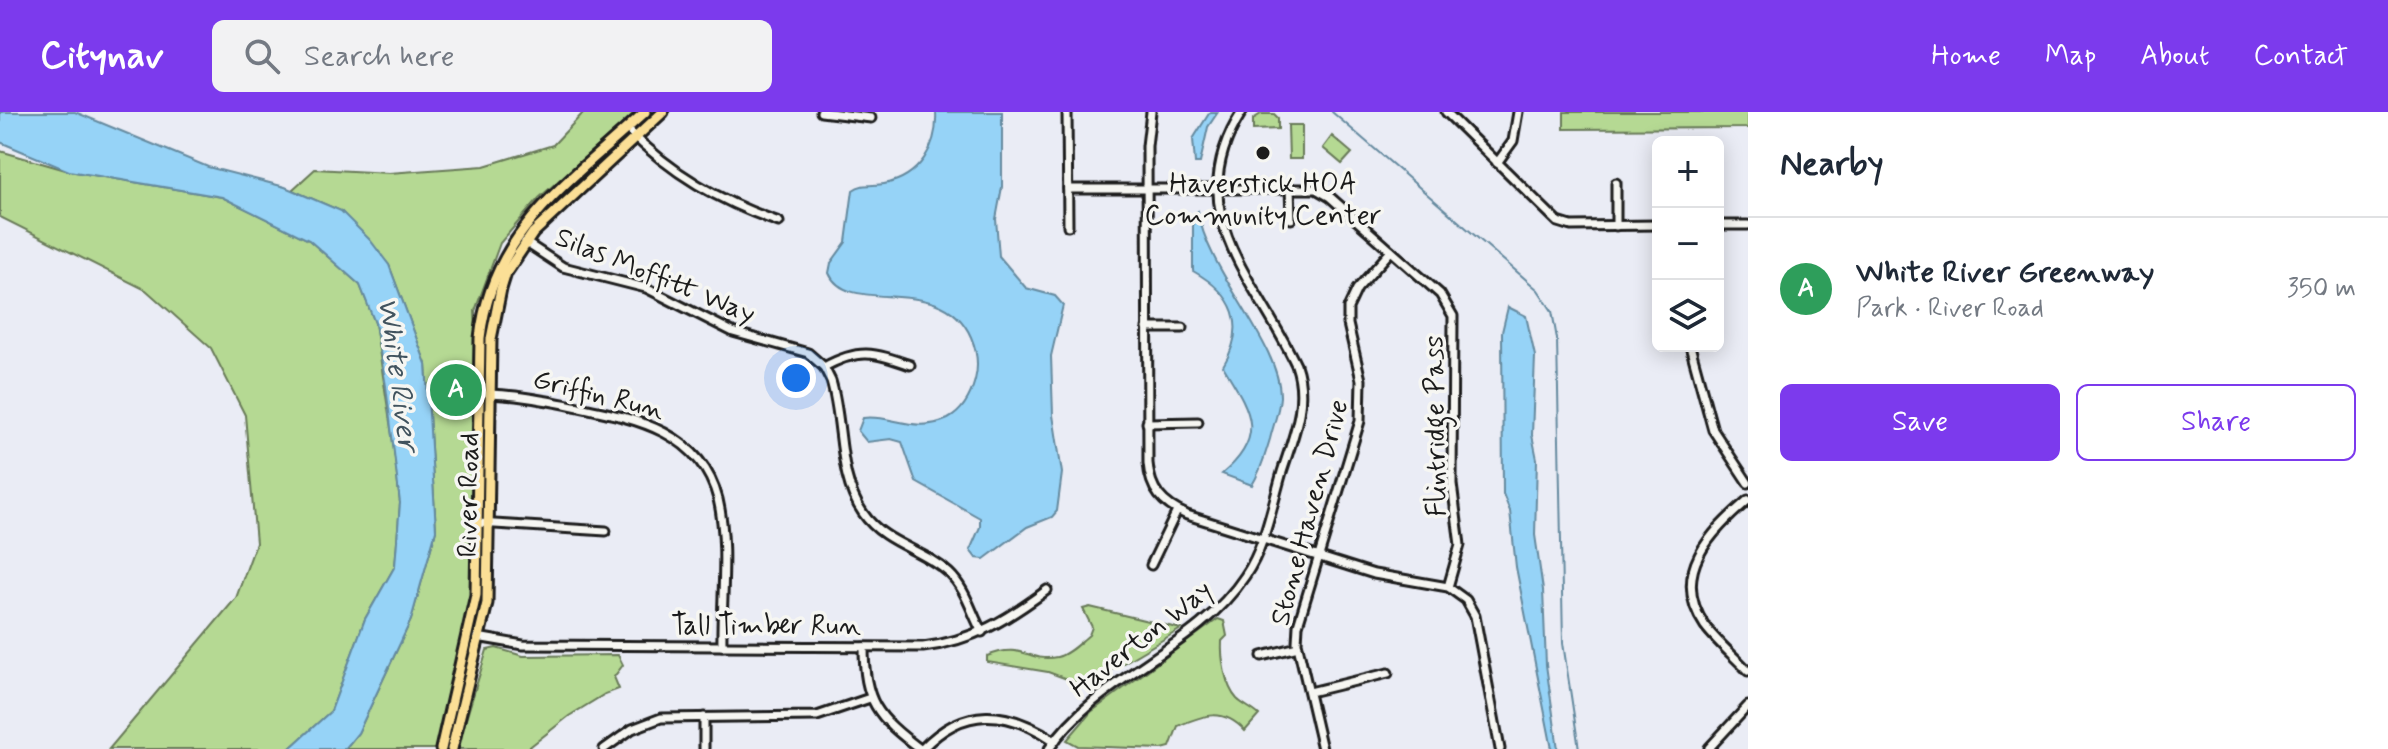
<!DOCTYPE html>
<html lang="en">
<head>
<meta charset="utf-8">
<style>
	:root { --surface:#fff; --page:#f2f2f3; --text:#1f2937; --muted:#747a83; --line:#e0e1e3; --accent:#7c3aed }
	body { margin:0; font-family:Mynerve,sans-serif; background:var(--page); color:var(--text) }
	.controls { position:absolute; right:24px; top:24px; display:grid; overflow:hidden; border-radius:12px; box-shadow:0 4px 20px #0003 }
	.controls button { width:72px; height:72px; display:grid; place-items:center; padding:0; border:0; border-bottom:2px solid var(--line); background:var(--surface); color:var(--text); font:40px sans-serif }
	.you { position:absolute; left:796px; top:266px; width:28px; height:28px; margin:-20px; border:6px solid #fff; border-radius:50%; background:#1a73e8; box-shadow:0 0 0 12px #1a73e833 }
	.badge { display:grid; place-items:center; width:52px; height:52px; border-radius:50%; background:var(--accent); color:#fff; font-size:26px; font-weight:700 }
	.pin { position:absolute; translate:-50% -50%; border:4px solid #fff; box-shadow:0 2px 8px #0006 }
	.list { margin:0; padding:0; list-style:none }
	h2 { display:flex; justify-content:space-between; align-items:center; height:104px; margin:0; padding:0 32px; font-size:34px }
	h2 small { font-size:26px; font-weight:400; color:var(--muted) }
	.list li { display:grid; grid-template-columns:52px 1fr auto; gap:24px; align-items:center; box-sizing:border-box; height:144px; padding:0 32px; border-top:2px solid var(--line) }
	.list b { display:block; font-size:30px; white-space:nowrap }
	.list p { margin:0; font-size:26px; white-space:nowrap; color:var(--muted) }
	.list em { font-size:26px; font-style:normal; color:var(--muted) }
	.actions { display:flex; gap:16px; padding:24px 32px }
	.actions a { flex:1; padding:18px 0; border:2px solid var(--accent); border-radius:12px; text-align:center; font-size:28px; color:var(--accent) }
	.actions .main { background:var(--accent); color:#fff }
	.icon { flex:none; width:44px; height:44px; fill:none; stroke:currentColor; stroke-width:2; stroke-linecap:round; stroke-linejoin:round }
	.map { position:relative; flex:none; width:1748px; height:637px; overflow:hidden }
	header { display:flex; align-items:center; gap:48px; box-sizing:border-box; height:112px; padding:0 40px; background:var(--accent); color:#fff }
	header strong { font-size:38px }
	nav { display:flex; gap:44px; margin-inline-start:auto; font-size:28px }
	.search { width:560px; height:72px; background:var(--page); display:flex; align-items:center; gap:20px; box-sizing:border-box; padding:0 28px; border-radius:12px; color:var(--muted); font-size:30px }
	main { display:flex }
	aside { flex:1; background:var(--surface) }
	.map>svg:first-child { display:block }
</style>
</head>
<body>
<header>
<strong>Citynav</strong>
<div class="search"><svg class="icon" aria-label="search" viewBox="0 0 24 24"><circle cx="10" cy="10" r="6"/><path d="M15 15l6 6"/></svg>Search here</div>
<nav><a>Home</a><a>Map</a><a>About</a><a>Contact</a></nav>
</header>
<main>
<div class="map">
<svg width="1748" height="637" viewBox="0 0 1748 637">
	<rect width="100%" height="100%" fill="#eaecf5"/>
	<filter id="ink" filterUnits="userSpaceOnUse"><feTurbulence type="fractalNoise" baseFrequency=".0125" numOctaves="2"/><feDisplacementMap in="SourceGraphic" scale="16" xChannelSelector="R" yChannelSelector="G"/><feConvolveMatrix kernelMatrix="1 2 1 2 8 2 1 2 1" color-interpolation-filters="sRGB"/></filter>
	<g filter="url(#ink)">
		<g fill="#b5d993" stroke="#687a58" stroke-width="2">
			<polygon points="584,0 636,0 539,86 500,131 475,199 479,282 477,454 441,637 345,637 358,621 411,508 436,418 426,252 389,153 341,99 292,78 315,57 389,61 484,54 553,33"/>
			<polygon points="1564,0 1748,0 1748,16 1564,17"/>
			<polygon points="1261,2 1274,2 1278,6 1278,17 1253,18 1253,7"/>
			<polygon points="1288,13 1302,13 1302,47 1289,47"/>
			<polygon points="1332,24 1352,41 1342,52 1323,36"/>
			<polygon points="0,39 69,59 222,85 309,128 360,173 375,211 393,330 400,391 395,454 365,507 331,599 289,637 109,637 236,486 256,431 245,303 211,236 146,178 0,105"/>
			<path d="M1090,495l91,22 -90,53h-16l-27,-10 -61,-10v-6c37,-15 40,7 70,1 11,-2 23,-15 32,-22l3,-8 -9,-18z"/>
			<path d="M1218,507l6,2 3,15 -5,5c-1,17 3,45 15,58 6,6 16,10 22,16l-14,16c-21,-23 -40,-17 -67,-5l-8,21 -8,2 -84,-3 -11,-6 24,-28z"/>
			<polygon points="496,536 523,544 618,543 623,553 614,565 619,577 605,582 569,604 527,637 457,637 487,538"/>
		</g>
		<g fill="#96d3f7" stroke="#658a9f" stroke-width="2">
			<polygon points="0,0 75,0 208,55 285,75 341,99 370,128 389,153 426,252 436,418 411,508 358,621 345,637 289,637 331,599 365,507 395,454 400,391 386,274 375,211 360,173 309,128 222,85 69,59 0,30"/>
			<path d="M936,0h66v75l-6,32 3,37 27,32 29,8 8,9 -12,51 2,59 9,58 -5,38 -5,6 -25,10 -43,32 -8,-1 -6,-8 10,-23v-9l-64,-36 -14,-40 -11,-3 -24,3 -9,-11 5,-13c28,-4 51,16 85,1 15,-8 23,-24 27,-39 4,-15 2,-29 -4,-43 -29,-67 -123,-19 -142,-64l2,-10 15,-21 7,-52c9,-7 20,-4 31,-6 36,-7 54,-38 52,-72z"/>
			<polygon points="1210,0 1218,0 1208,15 1200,51 1195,51 1193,27"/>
			<path d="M1198,99c9,61 83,133 82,186 -1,14 -7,29 -10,42 -5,16 -9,32 -18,46l-30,-11c47,-39 27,-65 1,-108 25,-41 11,-72 -30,-95v-56z"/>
			<polygon points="1508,195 1526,204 1535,244 1532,323 1537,347 1535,423 1543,478 1546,553 1558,637 1552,637 1516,455 1510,399 1503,382 1502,220"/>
		</g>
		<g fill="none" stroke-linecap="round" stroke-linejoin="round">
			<polyline stroke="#658a9f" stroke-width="2" points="1332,0 1538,178 1552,199 1557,227 1563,531 1579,637"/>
			<defs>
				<g id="minor">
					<polyline points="821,0 871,6"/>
					<polyline points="1067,0 1068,114"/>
					<path d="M1151,0l-4,34 1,317c2,27 14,41 39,52l187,59 74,13 18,13 9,16 25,133"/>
					<polyline points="1446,0 1558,110 1571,114 1658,113"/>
					<path d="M627,17c45,45 92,72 152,93"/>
					<polyline points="1497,51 1513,29 1518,0"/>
					<polyline points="1616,71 1616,114"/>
					<polyline points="1290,75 1291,107"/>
					<polyline points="1068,77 1316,77 1330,85 1440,182 1453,204 1452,372 1460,433 1448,475"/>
					<polyline points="1718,113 1748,113"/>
					<path d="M525,130l38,25 83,21 87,44 75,21 16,14 7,14c13,42 6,95 32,132 21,31 60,36 86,60 17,16 22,39 33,59"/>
					<polyline points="1147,216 1183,216"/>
					<polyline points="1690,234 1713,318 1748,371"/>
					<path d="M824,255c35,-19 49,-15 86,-2"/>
					<path d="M488,282c31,1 61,7 91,13 58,12 122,25 139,92 11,47 3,100 4,147"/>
					<polyline points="1147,311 1198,310"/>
					<path d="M1748,388c-37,32 -79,73 -43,126 12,16 29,30 43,45"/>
					<polyline points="478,411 606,419"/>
					<polyline points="1151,453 1177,399"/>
					<path d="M477,525l46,8 400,2c50,-6 85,-28 124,-57"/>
					<path d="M864,535c0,54 13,70 56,102"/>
					<polyline points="1262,544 1298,535"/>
					<polyline points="1310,580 1388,561"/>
					<polyline points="1709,636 1748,594"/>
					<polyline points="604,637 632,617 661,606 817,604 870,586"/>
					<polyline points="704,637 704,605"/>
					<path d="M922,637c42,-44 85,-40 133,-8"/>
					<path d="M1049,637c50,-74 147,-99 196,-173 20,-29 27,-70 37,-104 11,-35 27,-70 14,-107 -40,-86 -118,-154 -54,-253"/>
					<polyline points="1322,637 1297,530 1298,513 1360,309 1361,268 1348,212 1348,196 1357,177 1391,139"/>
				</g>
				<g id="major">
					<path d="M441,637l35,-154 4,-257c12,-108 92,-158 165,-226"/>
					<polyline points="452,637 487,491 491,227 501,177 506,161 533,121 663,0"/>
				</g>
			</defs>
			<use href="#minor" stroke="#1c1c1c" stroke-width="13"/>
			<use href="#major" stroke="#1c1c1c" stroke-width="15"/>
			<use href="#minor" stroke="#f6f6f2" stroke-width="7"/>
			<use href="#major" stroke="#fbdf96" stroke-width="9"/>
		</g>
	</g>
	<circle fill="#1c1c1c" stroke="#f6f6f2" stroke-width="3" cx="1263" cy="41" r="8"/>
	<g text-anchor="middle" stroke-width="7" stroke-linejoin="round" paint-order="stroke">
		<g font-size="28" fill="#1c1c1c" stroke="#f6f6f2">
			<text x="1263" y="80">Haverstick HOA<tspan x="1263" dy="32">Community Center</tspan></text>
		</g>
		<g font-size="28" fill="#1c1c1c" stroke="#f6f6f2">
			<text transform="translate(656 162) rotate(22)" y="10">Silas Moffitt Way</text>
			<text transform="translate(599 281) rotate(14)" y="10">Griffin Run</text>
			<text transform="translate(1434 314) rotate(-91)" y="10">Flintridge Pass</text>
			<text transform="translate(467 383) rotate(-89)" y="10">River Road</text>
			<text transform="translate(1308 400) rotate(-75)" y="10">Stone Haven Drive</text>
			<text x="766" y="522">Tall Timber Run</text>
			<text transform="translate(1140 526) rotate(-38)" y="10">Haverton Way</text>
		</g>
		<g font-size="30" font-style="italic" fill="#41535e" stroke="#f6f6f2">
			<text transform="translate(399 262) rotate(82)" y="10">White River</text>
		</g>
	</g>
</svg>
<div class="controls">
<button>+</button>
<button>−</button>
<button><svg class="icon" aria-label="layers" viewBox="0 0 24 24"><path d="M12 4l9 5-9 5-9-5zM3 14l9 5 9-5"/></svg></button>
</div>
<div class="you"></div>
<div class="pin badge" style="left:456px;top:278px;background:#2e9e5b">A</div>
</div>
<aside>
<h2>Nearby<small></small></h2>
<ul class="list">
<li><span class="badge" style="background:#2e9e5b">A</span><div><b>White River Greenway</b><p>Park · River Road</p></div><em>350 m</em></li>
</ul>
<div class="actions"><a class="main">Save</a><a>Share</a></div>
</aside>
</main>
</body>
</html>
